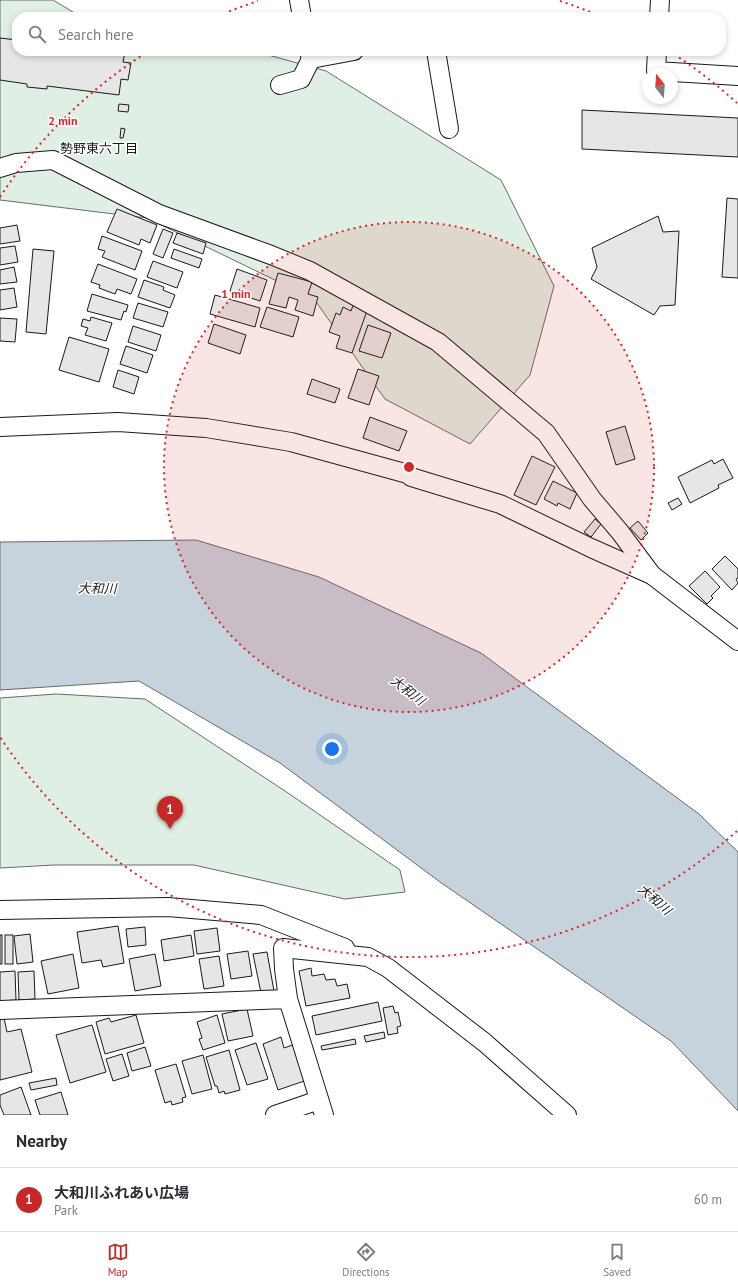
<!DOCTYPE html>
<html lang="en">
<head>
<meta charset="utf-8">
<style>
	:root { --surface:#fff; --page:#f7f7f7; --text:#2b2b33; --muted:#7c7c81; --line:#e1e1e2; --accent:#c62828 }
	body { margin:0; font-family:"PT Sans","Noto Sans JP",sans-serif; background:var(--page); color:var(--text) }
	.compass { position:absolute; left:642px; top:68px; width:36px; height:36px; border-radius:50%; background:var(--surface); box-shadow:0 2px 6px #0003; rotate:343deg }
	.you { position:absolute; left:332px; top:749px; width:14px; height:14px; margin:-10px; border:3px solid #fff; border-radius:50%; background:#1a73e8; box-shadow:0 0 0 6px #1a73e833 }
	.badge { display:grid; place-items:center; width:26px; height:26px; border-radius:50%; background:var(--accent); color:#fff; font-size:13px; font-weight:700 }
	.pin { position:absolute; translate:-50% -33px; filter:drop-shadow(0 1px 2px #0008) }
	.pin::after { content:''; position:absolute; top:21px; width:14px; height:12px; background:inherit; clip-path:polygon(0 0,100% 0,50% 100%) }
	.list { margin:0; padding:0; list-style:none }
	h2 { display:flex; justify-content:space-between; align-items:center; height:52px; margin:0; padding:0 16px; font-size:17px }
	h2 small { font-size:13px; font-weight:400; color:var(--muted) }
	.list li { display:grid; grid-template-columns:26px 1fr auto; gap:12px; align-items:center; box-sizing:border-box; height:64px; padding:0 16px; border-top:1px solid var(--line) }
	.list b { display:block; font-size:15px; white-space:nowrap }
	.list p { margin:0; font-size:13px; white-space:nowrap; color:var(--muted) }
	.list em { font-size:13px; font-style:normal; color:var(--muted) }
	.icon { flex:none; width:22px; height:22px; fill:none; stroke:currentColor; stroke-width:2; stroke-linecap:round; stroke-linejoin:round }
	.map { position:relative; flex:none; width:738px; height:1115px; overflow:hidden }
	.search { position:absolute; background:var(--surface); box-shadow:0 2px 6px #0003; left:12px; right:12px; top:12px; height:44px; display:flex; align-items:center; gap:10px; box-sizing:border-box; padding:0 14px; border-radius:16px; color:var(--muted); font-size:15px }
	.sheet { height:116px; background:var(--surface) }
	nav { display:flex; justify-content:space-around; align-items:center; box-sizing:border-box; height:56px; border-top:1px solid var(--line); background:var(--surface); font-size:11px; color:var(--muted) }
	nav a { display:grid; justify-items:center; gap:2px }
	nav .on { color:var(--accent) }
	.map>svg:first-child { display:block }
</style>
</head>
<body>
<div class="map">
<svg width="738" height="1115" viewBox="0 0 738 1115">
	<rect width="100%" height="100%" fill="#fff"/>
	<g fill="#e0efe3" stroke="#6a6a6a">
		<polygon points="0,0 53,0 81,17 17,17 17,51 254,51 326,71 501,180 554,286 530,375 470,444 385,399 314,299 147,218 0,200"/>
		<polygon points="56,694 145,699 288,793 400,870 405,892 345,899 194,865 54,865 0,868 0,698"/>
	</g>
	<polygon fill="#c6d2dc" stroke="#6a6a6a" points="196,540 319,577 481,653 699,814 738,852 738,1111 671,1041 440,882 280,763 139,681 0,690 0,542"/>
	<g fill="#e6e6e6" stroke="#1a1a1a">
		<polygon points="0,38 17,40 17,51 115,51 125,52 123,62 131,63 128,80 121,79 119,95 47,86 47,89 27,87 27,84 0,80"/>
		<polygon points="119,104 129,105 128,112 118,111"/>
		<polygon points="582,110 738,118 738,157 582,149"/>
		<polygon points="121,128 125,129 123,138 120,138"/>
		<polygon points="727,198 738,199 738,278 722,277"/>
		<polygon points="117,209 157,225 150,243 141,239 139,245 107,232"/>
		<polygon points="658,216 663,232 679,231 675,305 660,306 654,315 591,279 597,267 592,248"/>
		<polygon points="17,225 20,241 0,244 0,228"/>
		<polygon points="163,229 173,233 163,258 153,254"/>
		<polygon points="177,233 206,243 203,254 173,243"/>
		<polygon points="102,236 142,251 135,270 102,257 105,251 98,249"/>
		<polygon points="15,246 18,262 0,265 0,248"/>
		<polygon points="33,249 54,251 46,334 26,332"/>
		<polygon points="174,249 202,259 199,268 171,258"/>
		<polygon points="153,261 183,272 177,288 147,277"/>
		<polygon points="98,264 137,279 131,294 117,289 115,294 99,288 100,285 91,282"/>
		<polygon points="14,267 17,282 0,284 0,270"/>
		<polygon points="237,269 267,280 260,301 230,291"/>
		<polygon points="278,273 312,282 308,294 318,297 313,316 295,310 298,300 289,297 286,308 269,304"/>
		<polygon points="144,280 164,287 163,290 175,295 170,308 138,297"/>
		<polygon points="14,288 17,307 0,310 0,290"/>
		<polygon points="92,294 128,305 126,312 124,311 121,320 87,311"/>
		<polygon points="215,295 260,308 255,327 210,314"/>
		<polygon points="138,303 168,312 163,327 133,318"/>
		<polygon points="354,303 368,308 352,353 336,348 340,336 329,332 336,313 340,315 343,307 351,311"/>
		<polygon points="267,307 299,317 293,337 260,327"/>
		<polygon points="91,317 112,323 106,341 85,335 88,328 81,326 83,319 90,321"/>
		<polygon points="0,318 17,319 15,342 0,341"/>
		<polygon points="214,324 246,335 240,354 208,343"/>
		<polygon points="368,325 391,333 382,358 359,351"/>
		<polygon points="133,326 161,335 156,351 128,342"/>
		<polygon points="69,337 109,349 99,382 59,370"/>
		<polygon points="126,346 153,355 147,373 120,364"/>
		<polygon points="358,369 379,376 369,405 348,398"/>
		<polygon points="118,370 139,377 134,394 113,387"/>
		<polygon points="312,379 340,389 335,403 307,394"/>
		<polygon points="370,417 407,431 399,451 363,438"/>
		<polygon points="625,426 635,459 616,465 606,432"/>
		<polygon points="532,456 555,467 536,505 514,495"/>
		<polygon points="723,459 733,478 718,485 719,488 690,503 678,477 712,460 714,464"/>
		<polygon points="553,481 577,493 570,509 558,503 557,506 544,499"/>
		<polygon points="678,498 682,504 672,510 668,503"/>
		<polygon points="595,519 601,524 591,537 584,532"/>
		<polygon points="638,521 648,533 641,540 630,528"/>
		<polygon points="725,556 738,569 738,578 736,579 738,583 732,590 712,569"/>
		<polygon points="705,571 720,587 711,596 713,598 707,604 689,586"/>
		<polygon points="118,926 124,963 103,967 101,960 82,963 77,932"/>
		<polygon points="145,927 146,945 128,947 126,929"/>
		<polygon points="217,928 220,951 197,954 194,931"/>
		<polygon points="30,934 33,962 17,964 14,936"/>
		<rect x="0" y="935" width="2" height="29"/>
		<rect x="5" y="935" width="8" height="29"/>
		<polygon points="191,935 194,956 164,961 161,940"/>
		<polygon points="248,951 252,976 231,979 227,954"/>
		<polygon points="267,952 274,991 261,993 253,954"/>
		<polygon points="73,954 79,988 48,994 41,961"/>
		<polygon points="155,954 161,986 135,991 129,959"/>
		<polygon points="219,956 224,986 204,989 199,959"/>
		<polygon points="311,968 312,976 324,974 326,980 335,979 337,986 347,984 350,998 306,1006 299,971"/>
		<polygon points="15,971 16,1000 0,1001 0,972"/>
		<polygon points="34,971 35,999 19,1000 18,972"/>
		<polygon points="378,1002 382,1021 316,1035 312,1016"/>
		<polygon points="393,1006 395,1013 398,1012 401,1026 397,1027 398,1033 388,1035 383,1008"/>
		<polygon points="247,1009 253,1036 228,1041 222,1014"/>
		<polygon points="136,1015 144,1043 105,1054 96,1022 109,1018 111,1022"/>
		<polygon points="217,1015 225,1043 203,1050 199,1039 202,1038 197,1022"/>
		<polygon points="4,1018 7,1032 21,1029 32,1072 0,1080 0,1020"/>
		<polygon points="92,1025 106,1072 70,1083 56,1035"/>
		<polygon points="384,1032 385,1038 366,1042 364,1036"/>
		<polygon points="281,1037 284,1048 298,1043 310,1079 278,1090 263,1044"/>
		<polygon points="355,1039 356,1044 322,1050 321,1046"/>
		<polygon points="256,1043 268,1079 247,1085 235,1050"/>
		<polygon points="145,1047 151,1066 132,1071 127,1053"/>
		<polygon points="229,1050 240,1090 225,1094 224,1091 219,1093 217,1086 215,1086 206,1057"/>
		<polygon points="122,1054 129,1076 113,1081 106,1059"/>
		<polygon points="203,1055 212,1089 192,1094 182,1061"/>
		<polygon points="176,1064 186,1097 182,1098 183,1102 172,1105 171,1101 165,1103 155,1070"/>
		<polygon points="56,1078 57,1085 31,1090 29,1083"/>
		<polygon points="21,1087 31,1115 4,1115 0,1105 0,1095"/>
		<polygon points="61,1092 68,1115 40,1115 35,1100"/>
	</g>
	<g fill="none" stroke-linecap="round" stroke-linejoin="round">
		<defs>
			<g id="minor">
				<polyline points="299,0 302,17"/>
				<polyline points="659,17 660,0"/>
				<polyline points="309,51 311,59 354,51"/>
				<polyline points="436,51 449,129"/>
				<polyline points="657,51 656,71 738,76"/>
				<polyline points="280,85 301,79 311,59"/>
				<polyline points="0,168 16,163 53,160 159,214 271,255 310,271 438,342 546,433 592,499 620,532 652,575"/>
				<polyline points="0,427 118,422 206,428 291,442 408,474 411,477 500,504 591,548 652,575 738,641"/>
				<polyline points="0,910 168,907 261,915 345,948"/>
				<polyline points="288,999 284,969 283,948 368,957 388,968 484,1042 567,1115"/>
				<polyline points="0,1010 288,999 324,1115"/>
				<polyline points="275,1115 319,1100"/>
			</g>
		</defs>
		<use href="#minor" stroke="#1a1a1a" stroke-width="20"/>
		<use href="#minor" stroke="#fff" stroke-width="18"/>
	</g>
	<circle cx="409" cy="467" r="245" fill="#d62828" fill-opacity=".12"/>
	<g fill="none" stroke="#d62828" stroke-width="2" stroke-dasharray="2 4">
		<circle cx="409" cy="467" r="245"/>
		<path d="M737 831A490 490 0 0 1 0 737M0 197A490 490 0 0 1 149 51M218 16A490 490 0 0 1 258 1M560 1A490 490 0 0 1 600 16M669 51A490 490 0 0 1 737 103"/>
	</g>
	<g text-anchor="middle" stroke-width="3" stroke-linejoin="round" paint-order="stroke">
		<g font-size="13" fill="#1a1a1a" stroke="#fff">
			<text x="99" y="153">勢野東六丁目</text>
		</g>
		<g font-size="13" font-style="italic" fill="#1a1a1a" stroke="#fff">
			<text transform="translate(97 588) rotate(1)" y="5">大和川</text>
			<text transform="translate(408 690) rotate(38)" y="5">大和川</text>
			<text transform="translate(655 899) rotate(41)" y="5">大和川</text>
		</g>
	</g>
	<circle cx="409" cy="467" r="6" fill="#d62828" stroke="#fff" stroke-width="2"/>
	<g font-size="12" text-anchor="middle" font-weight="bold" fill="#d62828" stroke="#fff" stroke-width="3" stroke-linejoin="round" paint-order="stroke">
		<text x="63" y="125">2 min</text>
		<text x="236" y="298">1 min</text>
	</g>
</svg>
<svg class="compass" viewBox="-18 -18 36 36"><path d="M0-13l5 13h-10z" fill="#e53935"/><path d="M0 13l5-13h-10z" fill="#7c7c81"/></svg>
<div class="you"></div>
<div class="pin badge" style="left:170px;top:829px">1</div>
<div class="search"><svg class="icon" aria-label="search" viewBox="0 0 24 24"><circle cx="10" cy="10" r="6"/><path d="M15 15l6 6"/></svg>Search here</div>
</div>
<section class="sheet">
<h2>Nearby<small></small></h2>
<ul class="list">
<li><span class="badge">1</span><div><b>大和川ふれあい広場</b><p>Park</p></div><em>60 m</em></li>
</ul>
</section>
<nav>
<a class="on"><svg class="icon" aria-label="map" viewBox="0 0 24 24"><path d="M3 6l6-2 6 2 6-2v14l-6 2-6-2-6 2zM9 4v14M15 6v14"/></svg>Map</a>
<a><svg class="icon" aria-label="directions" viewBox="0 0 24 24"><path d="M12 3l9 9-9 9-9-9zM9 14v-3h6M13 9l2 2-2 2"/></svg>Directions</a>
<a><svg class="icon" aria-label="saved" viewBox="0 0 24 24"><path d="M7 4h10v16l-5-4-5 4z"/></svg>Saved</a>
</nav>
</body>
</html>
